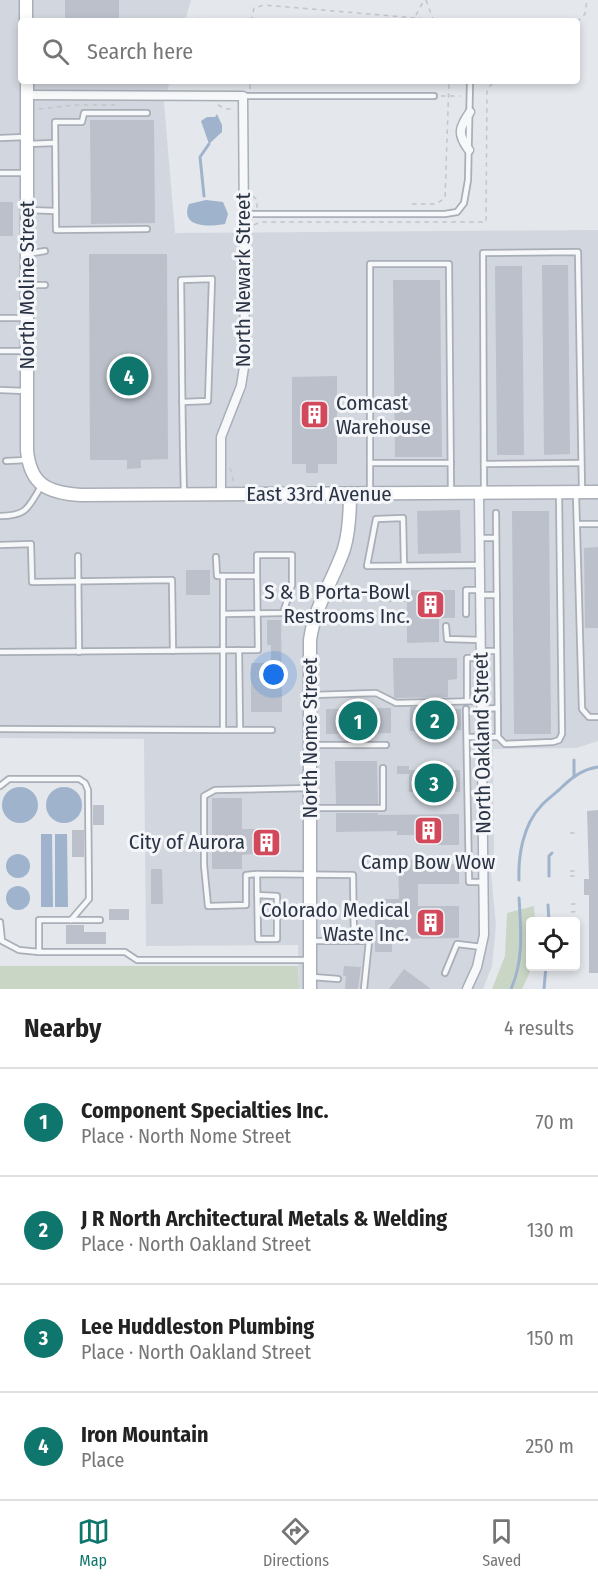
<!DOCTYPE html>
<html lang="en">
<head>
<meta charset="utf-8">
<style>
	:root { --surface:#fff; --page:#f6f6f6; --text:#222; --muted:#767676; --line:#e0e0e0; --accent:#0f766e }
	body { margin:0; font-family:"Fira Sans Condensed",sans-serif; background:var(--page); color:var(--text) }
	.controls { position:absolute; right:18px; bottom:18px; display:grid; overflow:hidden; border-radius:6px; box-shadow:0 3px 9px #0003 }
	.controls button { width:54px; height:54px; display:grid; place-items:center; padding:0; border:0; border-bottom:2px solid var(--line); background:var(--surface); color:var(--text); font:30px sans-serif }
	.you { position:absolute; left:274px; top:675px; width:21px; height:21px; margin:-15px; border:4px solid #fff; border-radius:50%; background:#1a73e8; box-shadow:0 0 0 9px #1a73e833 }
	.badge { display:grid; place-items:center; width:39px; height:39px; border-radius:50%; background:var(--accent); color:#fff; font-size:20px; font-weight:700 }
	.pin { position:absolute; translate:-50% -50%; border:3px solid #fff; box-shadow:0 2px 6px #0006 }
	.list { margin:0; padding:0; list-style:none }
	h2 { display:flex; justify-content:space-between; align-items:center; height:78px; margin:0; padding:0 24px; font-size:26px }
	h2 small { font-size:20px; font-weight:400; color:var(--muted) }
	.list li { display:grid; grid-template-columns:39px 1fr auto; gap:18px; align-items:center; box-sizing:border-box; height:108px; padding:0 24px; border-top:2px solid var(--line) }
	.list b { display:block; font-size:22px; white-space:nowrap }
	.list p { margin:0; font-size:20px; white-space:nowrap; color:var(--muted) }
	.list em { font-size:20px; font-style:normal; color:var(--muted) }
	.icon { flex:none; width:33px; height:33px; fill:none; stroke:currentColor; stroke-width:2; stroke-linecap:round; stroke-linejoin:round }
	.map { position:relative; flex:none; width:598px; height:989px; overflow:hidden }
	.search { position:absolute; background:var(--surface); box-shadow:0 3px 9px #0003; left:18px; right:18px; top:18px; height:66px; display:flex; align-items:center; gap:15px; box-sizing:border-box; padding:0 21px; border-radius:6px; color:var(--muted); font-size:22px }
	.sheet { height:510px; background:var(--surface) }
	nav { display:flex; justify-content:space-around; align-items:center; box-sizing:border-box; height:84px; border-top:2px solid var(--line); background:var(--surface); font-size:16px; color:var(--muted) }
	nav a { display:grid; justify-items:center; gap:3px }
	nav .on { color:var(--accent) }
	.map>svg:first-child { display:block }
</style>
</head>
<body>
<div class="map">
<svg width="598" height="989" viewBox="0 0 598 989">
	<rect width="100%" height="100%" fill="#e4e7ec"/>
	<polygon fill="#d2d6de" points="0,0 191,0 185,21 21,21 21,81 170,81 164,103 175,233 598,230 598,741 576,748 493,749 494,850 491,873 496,925 492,966 483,989 299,989 298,945 146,946 144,739 0,738"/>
	<g fill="#c9d6c5">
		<polygon points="534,906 535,921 530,921 532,968 522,989 492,989 505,956 507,913"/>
		<polygon points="0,966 298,966 299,989 0,989"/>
	</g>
	<g fill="#9fb4cc">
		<polygon points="217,114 222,125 222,132 209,144 201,121 207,117 215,117"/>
		<path d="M206,200l17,2 5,12 -3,10c-15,3 -46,4 -36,-20z"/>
		<circle cx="64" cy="805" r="18"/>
		<circle cx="20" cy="805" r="18"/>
		<polygon points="41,834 52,834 53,907 41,907"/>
		<polygon points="55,834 67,834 68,907 55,907"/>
		<circle cx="18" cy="866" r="12"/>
		<circle cx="18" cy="898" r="12"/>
	</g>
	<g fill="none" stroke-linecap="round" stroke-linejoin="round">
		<g stroke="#9fb4cc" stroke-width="3">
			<polyline points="200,19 202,21"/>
			<polyline points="204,196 200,157 209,144"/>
			<polyline points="574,760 574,776"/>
			<polyline points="549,876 549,856 552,853"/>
			<path d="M519,880c-1,-24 4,-55 22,-74 6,-7 14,-12 21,-19 10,-10 21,-18 36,-20"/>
			<polyline points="548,905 549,921"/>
			<path d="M511,989c13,-29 10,-60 8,-91"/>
			<polyline points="544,989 546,966"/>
		</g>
	</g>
	<g fill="#bbc0ca">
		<rect x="65" y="0" width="54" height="21"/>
		<polygon points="90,120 154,120 155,223 91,224"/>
		<rect x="0" y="202" width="13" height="34"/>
		<polygon points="89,254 167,254 168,459 141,460 141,468 127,469 127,460 90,460"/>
		<polygon points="542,265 568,265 570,454 544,455"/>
		<polygon points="495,266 522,266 524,455 497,455"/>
		<polygon points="393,280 440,280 442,457 395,457"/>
		<polygon points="337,376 337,464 318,464 318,473 306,473 306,464 292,464 292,377"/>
		<polygon points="460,510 461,553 418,554 417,511"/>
		<polygon points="512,511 549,511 551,734 514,734"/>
		<polygon points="598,547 598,628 585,628 584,548"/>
		<rect x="186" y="570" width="24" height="25"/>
		<polygon points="380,590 455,590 455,618 439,618 439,642 407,643 407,602 380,602"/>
		<polygon points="267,620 281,620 282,712 251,712 251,663 271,663 271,645 267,645"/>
		<polygon points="393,658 457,658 457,679 448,680 448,697 395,698 394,697"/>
		<polygon points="448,706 448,709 461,709 461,730 410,731 410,707"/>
		<polygon points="391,708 391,733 326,734 326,709"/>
		<polygon points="335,761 377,761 378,804 336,804"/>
		<polygon points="397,766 409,766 409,770 460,770 460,792 409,792 409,774 397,774"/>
		<polygon points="212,798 242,798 242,829 270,829 270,832 279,832 279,852 255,852 252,854 242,855 242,869 212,869"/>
		<rect x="93" y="805" width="11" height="20"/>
		<polygon points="598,810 598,973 589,973 589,895 584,895 584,879 589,879 587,811"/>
		<polygon points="336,813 378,813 378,815 459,814 459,845 418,845 418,835 397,835 397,831 336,832"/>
		<rect x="72" y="830" width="12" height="27"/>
		<polygon points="398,860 418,860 418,864 459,864 459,884 418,884 418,906 459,906 459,938 392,939 392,952 375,952 375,899 399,899"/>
		<polygon points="151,869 162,869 163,904 151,904"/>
		<rect x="109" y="909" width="20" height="11"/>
		<polygon points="66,925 84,925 84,932 106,932 106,944 66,944"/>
		<polygon points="344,966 361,967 358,989 345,989 346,976 343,976"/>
		<polygon points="404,969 431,989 389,989"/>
	</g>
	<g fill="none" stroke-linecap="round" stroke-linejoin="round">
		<defs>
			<g id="lane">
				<polyline points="243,96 434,96"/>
				<polyline points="147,113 84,113 82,122 55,122 56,230 147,229"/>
				<polyline points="0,138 25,137"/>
				<polyline points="28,144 54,143"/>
				<polyline points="0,173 25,173"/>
				<polyline points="27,210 56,211"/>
				<polyline points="244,214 445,214 457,212 464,203 468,180 470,81"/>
				<polyline points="27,254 45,251"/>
				<polyline points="30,285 45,285"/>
				<polyline points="0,318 25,318"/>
				<polyline points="0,351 25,351"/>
				<polyline points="0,390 25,391"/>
				<path d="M182,402l26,-1 4,-122 -31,1c1,71 1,142 3,214"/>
				<polyline points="6,461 27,460"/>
				<polyline points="370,463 451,463"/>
				<polyline points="484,464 581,463"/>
				<polyline points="484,490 483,253 578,252 582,491"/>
				<polyline points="370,491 370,264 449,264 451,493"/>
				<polyline points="576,495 582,709 589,717 598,717"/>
				<polyline points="496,513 498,737"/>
				<path d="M0,516c28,0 28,-9 42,-31"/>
				<polyline points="577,524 598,524"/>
				<polyline points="480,538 496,538"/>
				<polyline points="0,545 31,544 32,582 172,580 173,651"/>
				<polyline points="78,556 79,652"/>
				<polyline points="216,557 217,576 257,576 257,555 292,555 292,585 283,613 223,614"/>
				<polyline points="404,566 403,518 376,519 367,566 480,565"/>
				<polyline points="223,576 223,730 272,730"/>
				<polyline points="480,595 497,595"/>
				<polyline points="466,614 466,590 480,590"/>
				<polyline points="446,626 447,639 481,640"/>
				<polyline points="239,650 240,730"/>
				<polyline points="481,651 497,651"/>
				<polyline points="0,652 258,650 257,576"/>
				<polyline points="312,695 376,693 396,703 482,701"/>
				<polyline points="467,701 467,658 481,658"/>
				<polyline points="466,709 469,882 484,882"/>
				<polyline points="482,709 498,708"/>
				<polyline points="0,729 223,730"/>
				<polyline points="467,737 498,737 505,744 553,742 559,740 562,734 559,495"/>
				<polyline points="312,745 386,745"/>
				<polyline points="0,786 9,779 79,779 85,783 88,790 89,899 71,920"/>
				<polyline points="312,808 383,808 383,768"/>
				<polyline points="257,874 246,875 246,905 208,906 204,865 204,796 215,790 310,788"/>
				<polyline points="257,895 277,896 277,939 258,939 257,874 353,875 354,941 313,941"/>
				<polyline points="100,920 39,920 39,952 125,952 137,960 310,960"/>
				<polyline points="0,922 2,941 19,950 39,952"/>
				<polyline points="354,941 369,941 364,989"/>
				<polyline points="445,973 457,944 482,947"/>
				<polyline points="313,977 338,979"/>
			</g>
			<g id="street">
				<polyline points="27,95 243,96 245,361 241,386 221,437 221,495"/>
				<path d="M469,150c-12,-16 -10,-22 1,-38"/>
				<polyline points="467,989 477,967 484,935 479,493"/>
			</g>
			<g id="secondary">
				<polyline points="26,0 26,21"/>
				<path d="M27,81v369c3,35 21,43 54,45l517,-3"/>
				<path d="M310,989v-349c5,-35 23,-59 34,-91 5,-17 6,-37 6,-55"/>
			</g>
		</defs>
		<use href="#lane" stroke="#a9aeb7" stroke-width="8"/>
		<use href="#street" stroke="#a9aeb7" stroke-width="11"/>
		<use href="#secondary" stroke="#a9aeb7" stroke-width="15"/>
		<g stroke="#c2c5cb" stroke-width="1.5" stroke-dasharray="4.5 4.5" stroke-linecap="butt">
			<polyline points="426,0 433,19"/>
			<polyline points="416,15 424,0"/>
			<polyline points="251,21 254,8 264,5 451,21"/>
			<polyline points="577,22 585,14 587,0"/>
			<polyline points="250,89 250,81"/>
			<polyline points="441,96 460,96"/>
			<polyline points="218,105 226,109 233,109"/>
			<polyline points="39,109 75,105 120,105"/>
			<polyline points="253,196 257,200 257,208"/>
			<polyline points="412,204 436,204 445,198 449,81"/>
			<polyline points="254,225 260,222 486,222 487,89 495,81"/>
			<polyline points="230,468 234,483"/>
			<polyline points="570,833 579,833"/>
			<polyline points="570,871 579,871"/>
			<polyline points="570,876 579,876"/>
			<polyline points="571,904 580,904"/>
			<polyline points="571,912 580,911"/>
		</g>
		<use href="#lane" stroke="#f7f8fa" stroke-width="4.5"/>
		<use href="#street" stroke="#f7f8fa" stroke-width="8"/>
		<use href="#secondary" stroke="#fff" stroke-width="12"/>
	</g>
	<defs>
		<symbol id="building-square" viewBox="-11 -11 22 22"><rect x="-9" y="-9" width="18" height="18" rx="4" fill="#d1495b" stroke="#f4f6f9"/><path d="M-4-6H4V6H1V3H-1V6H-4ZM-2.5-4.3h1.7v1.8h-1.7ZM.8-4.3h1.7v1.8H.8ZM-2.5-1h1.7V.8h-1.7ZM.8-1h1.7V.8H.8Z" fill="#fff"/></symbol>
	</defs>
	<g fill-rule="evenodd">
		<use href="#building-square" x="298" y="398" width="33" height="33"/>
		<use href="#building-square" x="414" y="588" width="33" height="33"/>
		<use href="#building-square" x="412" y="814" width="33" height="33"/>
		<use href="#building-square" x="250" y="826" width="33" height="33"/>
		<use href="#building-square" x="414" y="906" width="33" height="33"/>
	</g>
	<g text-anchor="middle" stroke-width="6" stroke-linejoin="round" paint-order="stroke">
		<g font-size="21" fill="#2b3445" stroke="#f4f6f9">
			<text transform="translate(243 280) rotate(-90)" y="7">North Newark Street</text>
			<text transform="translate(27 285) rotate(-90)" y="7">North Moline Street</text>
			<text x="319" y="501">East 33rd Avenue</text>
			<text transform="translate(310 738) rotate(-90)" y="7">North Nome Street</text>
			<text transform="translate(482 743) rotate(-91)" y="7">North Oakland Street</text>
		</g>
		<g font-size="21" fill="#2b3445" stroke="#f4f6f9" text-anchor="end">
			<text x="336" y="410" text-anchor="start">Comcast<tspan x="336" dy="24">Warehouse</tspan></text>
			<text x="410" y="599">S &amp; B Porta-Bowl<tspan x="410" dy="24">Restrooms Inc.</tspan></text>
			<text x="245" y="849">City of Aurora</text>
			<text x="428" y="869" text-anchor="middle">Camp Bow Wow</text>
			<text x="409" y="917">Colorado Medical<tspan x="409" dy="24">Waste Inc.</tspan></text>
		</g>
	</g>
</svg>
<div class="controls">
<button><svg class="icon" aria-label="locate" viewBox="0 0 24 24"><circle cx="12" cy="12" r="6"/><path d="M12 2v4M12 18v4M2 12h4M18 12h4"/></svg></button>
</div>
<div class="you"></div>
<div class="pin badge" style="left:358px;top:721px">1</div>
<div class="pin badge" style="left:435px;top:720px">2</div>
<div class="pin badge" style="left:434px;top:783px">3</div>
<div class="pin badge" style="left:129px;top:376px">4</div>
<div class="search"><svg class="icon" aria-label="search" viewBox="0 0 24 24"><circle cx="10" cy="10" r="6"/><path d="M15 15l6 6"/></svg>Search here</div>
</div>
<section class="sheet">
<h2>Nearby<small>4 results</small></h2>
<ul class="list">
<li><span class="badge">1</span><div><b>Component Specialties Inc.</b><p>Place · North Nome Street</p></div><em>70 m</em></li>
<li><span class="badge">2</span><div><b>J R North Architectural Metals &amp; Welding</b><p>Place · North Oakland Street</p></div><em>130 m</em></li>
<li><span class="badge">3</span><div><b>Lee Huddleston Plumbing</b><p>Place · North Oakland Street</p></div><em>150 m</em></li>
<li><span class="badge">4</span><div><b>Iron Mountain</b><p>Place</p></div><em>250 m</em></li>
</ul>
</section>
<nav>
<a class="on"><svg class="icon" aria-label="map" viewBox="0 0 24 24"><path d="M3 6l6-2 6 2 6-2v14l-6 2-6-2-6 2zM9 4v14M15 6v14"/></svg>Map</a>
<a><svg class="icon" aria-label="directions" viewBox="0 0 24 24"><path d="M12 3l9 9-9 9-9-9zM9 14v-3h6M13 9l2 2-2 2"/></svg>Directions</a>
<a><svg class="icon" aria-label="saved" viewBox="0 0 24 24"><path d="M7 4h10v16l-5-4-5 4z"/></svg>Saved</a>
</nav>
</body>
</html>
